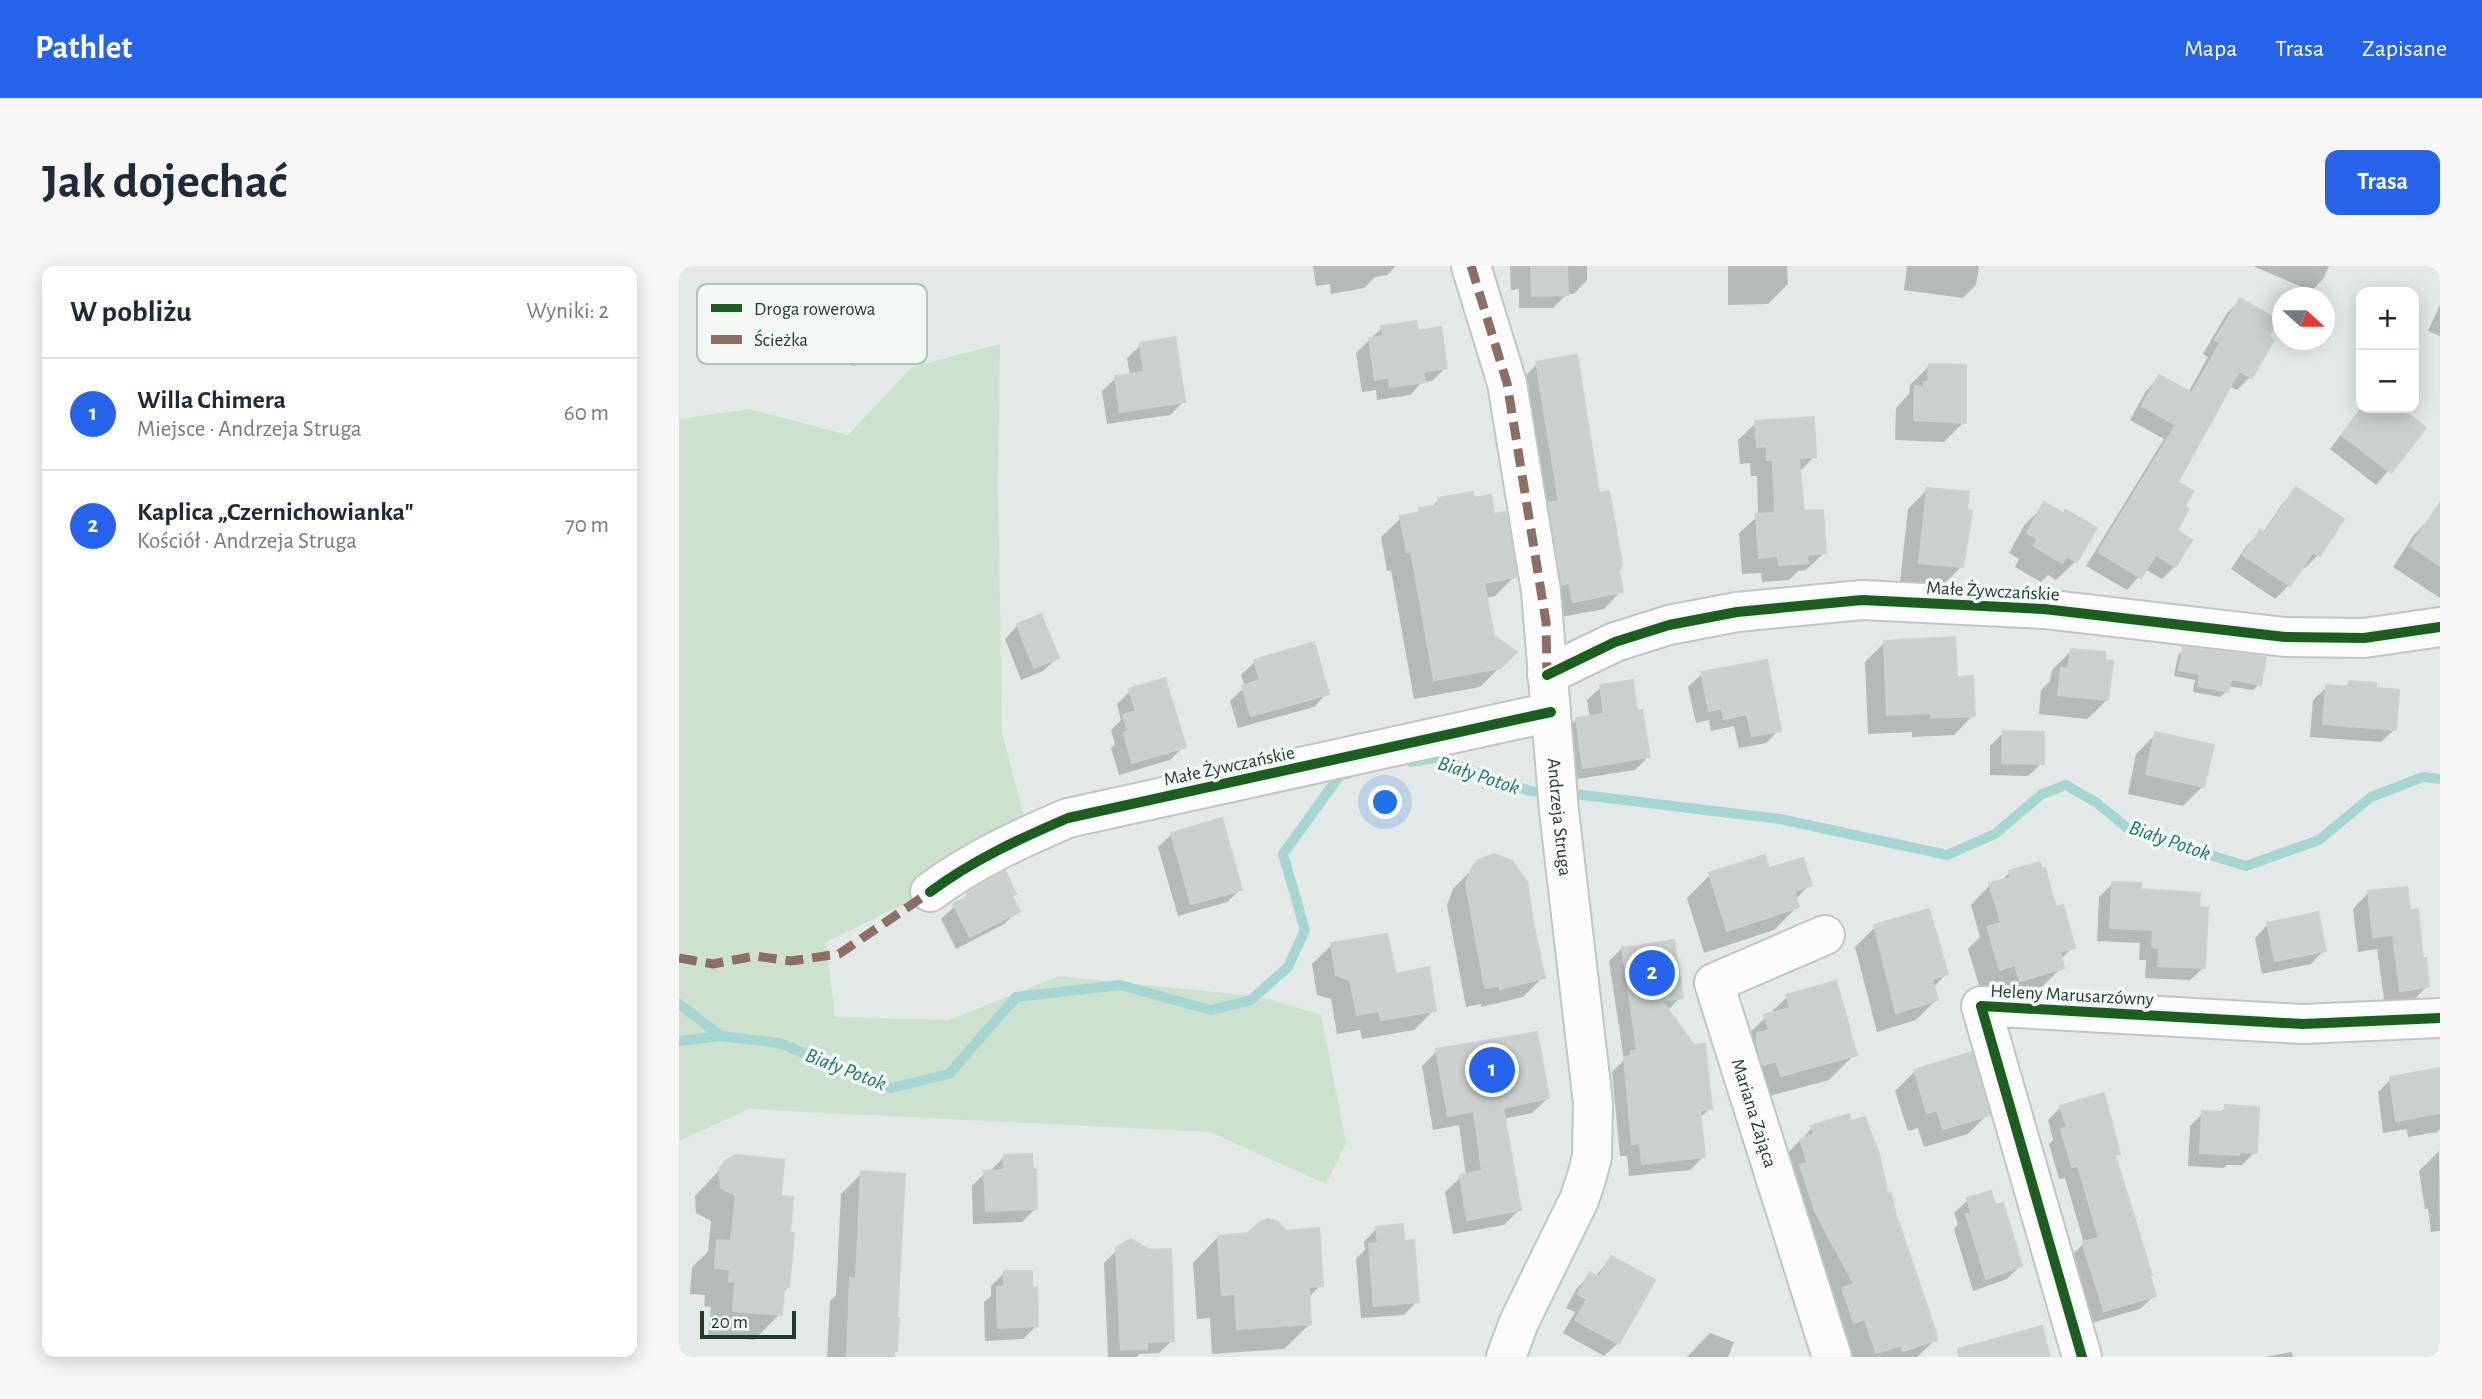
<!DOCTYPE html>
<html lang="pl">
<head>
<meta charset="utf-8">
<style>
	:root { --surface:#fff; --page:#f6f6f7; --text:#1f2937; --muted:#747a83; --line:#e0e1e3; --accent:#2563eb }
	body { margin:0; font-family:"Alegreya Sans",sans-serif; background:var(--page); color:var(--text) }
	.controls { position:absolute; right:21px; top:21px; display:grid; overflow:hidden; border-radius:14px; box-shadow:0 4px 18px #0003 }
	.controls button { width:63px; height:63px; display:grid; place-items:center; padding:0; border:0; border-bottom:2px solid var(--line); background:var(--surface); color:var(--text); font:35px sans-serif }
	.compass { position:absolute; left:1593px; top:21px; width:63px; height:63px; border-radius:50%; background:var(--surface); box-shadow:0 4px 18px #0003; rotate:111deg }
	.scale { position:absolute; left:21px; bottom:18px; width:96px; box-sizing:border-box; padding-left:7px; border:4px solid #223b2f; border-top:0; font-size:19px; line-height:24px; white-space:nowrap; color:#223b2f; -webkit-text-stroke:5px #f2f8f3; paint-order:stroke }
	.you { position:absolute; left:707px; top:537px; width:24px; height:24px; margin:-18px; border:5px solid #fff; border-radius:50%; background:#1a73e8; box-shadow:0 0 0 10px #1a73e833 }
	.badge { display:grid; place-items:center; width:46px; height:46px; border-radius:50%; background:var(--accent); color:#fff; font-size:23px; font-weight:700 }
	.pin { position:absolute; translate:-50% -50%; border:4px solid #fff; box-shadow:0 2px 7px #0006 }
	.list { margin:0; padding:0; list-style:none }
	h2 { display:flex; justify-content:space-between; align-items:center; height:91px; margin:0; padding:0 28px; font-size:30px }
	h2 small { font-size:23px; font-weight:400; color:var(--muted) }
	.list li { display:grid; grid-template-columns:46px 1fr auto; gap:21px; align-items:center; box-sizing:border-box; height:112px; padding:0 28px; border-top:2px solid var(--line) }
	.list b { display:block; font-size:26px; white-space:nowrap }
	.list p { margin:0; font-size:23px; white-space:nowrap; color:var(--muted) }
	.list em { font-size:23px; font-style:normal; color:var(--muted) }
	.map { position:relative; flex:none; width:1761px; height:1091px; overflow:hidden; border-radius:14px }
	header { display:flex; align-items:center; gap:42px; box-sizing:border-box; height:98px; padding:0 35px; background:var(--accent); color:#fff }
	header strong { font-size:33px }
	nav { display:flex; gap:38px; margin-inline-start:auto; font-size:24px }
	.intro { display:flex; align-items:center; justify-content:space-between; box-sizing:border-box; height:168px; padding:0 42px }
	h1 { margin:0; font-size:49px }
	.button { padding:18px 32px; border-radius:14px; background:var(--accent); color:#fff; font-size:24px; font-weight:700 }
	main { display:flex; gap:42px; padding:0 42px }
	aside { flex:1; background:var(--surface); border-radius:14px; box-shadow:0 4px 18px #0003 }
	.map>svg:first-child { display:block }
</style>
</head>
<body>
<header>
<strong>Pathlet</strong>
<nav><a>Mapa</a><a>Trasa</a><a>Zapisane</a></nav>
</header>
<div class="intro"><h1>Jak dojechać</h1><a class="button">Trasa</a></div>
<main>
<aside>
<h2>W pobliżu<small>Wyniki: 2</small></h2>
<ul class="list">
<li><span class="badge">1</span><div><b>Willa Chimera</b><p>Miejsce · Andrzeja Struga</p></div><em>60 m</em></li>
<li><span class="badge">2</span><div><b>Kaplica „Czernichowianka&quot;</b><p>Kościół · Andrzeja Struga</p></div><em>70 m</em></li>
</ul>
</aside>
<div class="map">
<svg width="1761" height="1091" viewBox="0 0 1761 1091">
	<rect width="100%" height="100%" fill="#e3e9e6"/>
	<polygon fill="#cde1cf" points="321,78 319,218 323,467 352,577 147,676 156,751 270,754 380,710 583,731 642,749 667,877 647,918 531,866 70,843 0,875 0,153 71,143 169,169 233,101"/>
	<g fill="#0003">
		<polygon points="634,0 717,0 708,9 696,11 685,22 652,28 651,18 637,20"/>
		<polygon points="831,0 908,0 908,14 895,28 888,28 874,42 840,42 840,23 832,24"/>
		<polygon points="1049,0 1108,0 1109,18 1089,38 1049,39"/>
		<polygon points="1228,0 1300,0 1297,19 1284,32 1225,24"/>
		<polygon points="1574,0 1650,0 1645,12 1632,25"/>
		<polygon points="1561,34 1587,71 1593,74 1571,111 1558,124 1550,120 1497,217 1496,300 1483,313 1466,303 1448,324 1407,300 1485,173 1451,154 1467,125 1480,111 1509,127 1529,91 1524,88 1548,47"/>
		<polygon points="1761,39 1761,70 1749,65"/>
		<polygon points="181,58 234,80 221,93 172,100 168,71"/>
		<polygon points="703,62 737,67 766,102 753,115 743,116 731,129 698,134 697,124 683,126 677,87"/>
		<polygon points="462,79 504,136 491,149 428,158 423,125 437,112 451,110 448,92"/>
		<polygon points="858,98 919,229 942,325 925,343 877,352 841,115"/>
		<polygon points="1251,99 1285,156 1265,176 1216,174 1217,142 1230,128 1231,119"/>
		<polygon points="1682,142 1719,142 1745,162 1697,219 1651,183"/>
		<polygon points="1077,157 1136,190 1119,207 1124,247 1145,287 1127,304 1119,305 1110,314 1083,316 1082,307 1063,308 1060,267 1079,250 1078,210 1072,210 1071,197 1061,198 1059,174"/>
		<polygon points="1249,223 1287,246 1283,300 1263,320 1221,316 1229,243"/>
		<polygon points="1617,223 1639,289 1626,302 1623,300 1610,319 1596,333 1552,303 1568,279 1581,266 1583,268 1604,237"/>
		<polygon points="760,234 794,234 814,250 836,310 816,330 806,332 813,371 835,387 801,421 735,433 712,304 708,305 702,271 722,252 736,249 741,244 751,242"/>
		<polygon points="1366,239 1397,295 1377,314 1369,309 1362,316 1336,301 1340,293 1330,287 1346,258"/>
		<polygon points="1754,249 1761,254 1761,332 1714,301 1735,269"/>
		<polygon points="339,359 378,392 364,405 342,414 326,373"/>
		<polygon points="1206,376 1276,412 1294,449 1275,469 1233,471 1233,466 1189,468 1186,396"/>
		<polygon points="1505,383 1580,418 1574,424 1549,420 1548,425 1541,431 1514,426 1516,414 1495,410 1499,389"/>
		<polygon points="1393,384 1424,396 1428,434 1408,453 1360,448 1362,424 1371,415 1373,404"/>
		<polygon points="576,396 648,427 635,441 559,462 551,435 566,421 562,409"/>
		<polygon points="1023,408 1100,464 1087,477 1060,482 1055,460 1032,465 1030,454 1017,457 1009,421"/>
		<polygon points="1671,416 1716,463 1702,476 1631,471 1634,434 1648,421 1665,422"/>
		<polygon points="922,421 957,447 969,491 956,504 891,514 884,467 897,454 911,452 908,434"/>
		<polygon points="451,425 505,480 491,494 440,509 432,482 436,478 432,464 442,454 438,438"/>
		<polygon points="1325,466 1363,497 1349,510 1311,509 1311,480"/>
		<polygon points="1477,468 1524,520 1504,540 1449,528 1457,488"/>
		<polygon points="493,568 562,623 548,636 499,650 479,581"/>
		<polygon points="800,596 853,663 864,711 844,731 802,741 802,738 787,741 768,639 774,623"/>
		<polygon points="1089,604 1131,618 1116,634 1118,641 1095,664 1025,687 1008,632 1031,609"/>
		<polygon points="1331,606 1375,643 1394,681 1381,694 1383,701 1363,721 1321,734 1316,718 1301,723 1289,683 1301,671 1292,639 1311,619 1321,616"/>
		<polygon points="1434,617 1460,625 1525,701 1511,714 1466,712 1467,694 1460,694 1461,677 1418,675 1420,631"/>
		<polygon points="1689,627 1730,646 1748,720 1733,736 1706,740 1698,683 1679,686 1674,643"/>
		<polygon points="289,628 331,631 339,645 325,658 277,683 262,653"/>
		<polygon points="1589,658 1645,684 1632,698 1583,708 1576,672"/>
		<polygon points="1196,661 1267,708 1254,722 1257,734 1237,754 1198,766 1176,681"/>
		<polygon points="994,676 1002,731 988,745 1031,842 1020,853 1024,891 1011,904 950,910 948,890 941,890 933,806 945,794 930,695 943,682"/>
		<polygon points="653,679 716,710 755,744 735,764 683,773 681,764 658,768 652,733 638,729 633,698"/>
		<polygon points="1108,731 1176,788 1150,814 1076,834 1061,776"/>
		<polygon points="758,785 869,832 853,847 824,853 840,944 825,959 774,968 766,926 782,911 787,910 780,859 754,864 743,800"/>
		<polygon points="1761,804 1761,863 1758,866 1729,871 1728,863 1704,867 1699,826 1712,813"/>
		<polygon points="1236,805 1309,848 1289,868 1245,881 1239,862 1229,865 1216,825"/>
		<polygon points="1382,841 1439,887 1435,892 1475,1030 1461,1043 1412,1057 1391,991 1405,977 1386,912 1380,913 1370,878 1374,874 1369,854"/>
		<polygon points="1547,841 1576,886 1563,899 1548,899 1545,902 1509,900 1511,860 1524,847 1540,848"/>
		<polygon points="1133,862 1208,930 1211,929 1256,1074 1238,1091 1169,1091 1099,897"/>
		<polygon points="1760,885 1761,965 1752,966 1749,943 1746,943 1740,905"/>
		<polygon points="326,890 356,943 343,956 294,958 293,920 306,907 312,906 312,904"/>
		<polygon points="48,896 100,931 109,1021 103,1027 101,1048 75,1074 29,1070 32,1041 25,1040 26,1029 11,1028 13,1001 29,986 32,955 17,947 16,930"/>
		<polygon points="183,907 216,1054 217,1084 213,1091 148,1091 151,1035 157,1029 162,928"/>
		<polygon points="1289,934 1341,1000 1328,1013 1294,1025 1275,963 1279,958 1275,947"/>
		<polygon points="698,962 723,977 738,1035 725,1049 682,1052 677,993 686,984 685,976"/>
		<polygon points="570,969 642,1019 629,1032 631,1058 605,1083 533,1088 531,1052 518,1053 514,997 539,971"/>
		<polygon points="438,984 494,1074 480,1087 460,1088 458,1091 429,1091 425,997"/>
		<polygon points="932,992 939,1077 925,1090 884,1067 896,1046 887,1042 898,1022 911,1009 916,1011"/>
		<polygon points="325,1007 357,1060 344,1073 306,1075 305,1036 312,1030 312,1020"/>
		<polygon points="1031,1067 1055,1076 1049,1091 1008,1091"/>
		<polygon points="1613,1086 1614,1091 1586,1091"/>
	</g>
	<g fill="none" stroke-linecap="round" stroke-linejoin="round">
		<g stroke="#a6d6d2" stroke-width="10">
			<polyline points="732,496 756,492 851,525 872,526"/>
			<polyline points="887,527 1101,553 1268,589 1316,568 1363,528 1387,519 1418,537 1452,565 1567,600 1640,574 1692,531 1744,511 1761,513"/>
			<polyline points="0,738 42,770"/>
			<polyline points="0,775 42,770 100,777 212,822 270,808 337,731 441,719 532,744 572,734 609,701 626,664 604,588 661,509 669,508"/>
		</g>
	</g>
	<g fill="#cbd0cd" stroke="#ccd2ce" stroke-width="2">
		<polygon points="852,0 888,0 889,29 853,30"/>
		<polygon points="1561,32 1599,54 1590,70 1595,74 1573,112 1560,105 1499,216 1514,225 1506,240 1510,243 1498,264 1513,274 1497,301 1477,289 1462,312 1419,286 1497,159 1463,140 1480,109 1513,127 1541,77 1536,74"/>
		<polygon points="737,55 739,65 762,61 768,102 744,106 746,116 711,121 710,111 696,114 690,72 704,70 702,60"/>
		<polygon points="496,71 506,136 441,146 436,110 465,106 461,77"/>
		<polygon points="898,89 920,227 930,225 943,298 940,306 944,326 894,336 890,317 883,319 870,237 880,235 857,96"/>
		<polygon points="1250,98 1287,99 1287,157 1235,154 1236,120 1245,121 1245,116 1249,116"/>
		<polygon points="1684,142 1722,142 1747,162 1712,207 1663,169"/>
		<polygon points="1135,151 1137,191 1120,192 1125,245 1144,244 1147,287 1128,289 1129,297 1100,299 1099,290 1080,292 1077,248 1096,247 1094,194 1088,194 1088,180 1078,181 1076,155"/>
		<polygon points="1617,221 1665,253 1641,290 1634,286 1611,320 1564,289 1581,264 1586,267"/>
		<polygon points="1248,222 1290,226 1288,244 1293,245 1284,301 1240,297"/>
		<polygon points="794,226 795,232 812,229 815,248 827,246 838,311 805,317 815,370 838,386 822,402 755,414 732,285 728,286 721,250 741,246 740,242 760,239 759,232"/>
		<polygon points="1365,236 1384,247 1387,244 1418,262 1398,296 1388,290 1383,297 1355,280 1359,273 1348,267"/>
		<polygon points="1761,237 1761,300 1732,280"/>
		<polygon points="362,348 380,392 355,402 338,358"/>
		<polygon points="1276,371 1278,411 1294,410 1296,450 1252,452 1252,447 1208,449 1205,375"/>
		<polygon points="635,376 650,428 572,450 563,420 581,414 575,394"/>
		<polygon points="1504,381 1587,391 1582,419 1552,413 1549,426 1519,420 1521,408 1500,404"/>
		<polygon points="1392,383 1426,386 1426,394 1434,395 1429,434 1379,429 1382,402 1389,403"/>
		<polygon points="1088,394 1102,465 1073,470 1068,448 1045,453 1043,442 1030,445 1022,406"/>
		<polygon points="486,412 507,481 453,497 445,467 449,465 444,449 457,445 450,423"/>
		<polygon points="954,414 958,445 963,444 971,491 904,502 897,452 925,448 921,419"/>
		<polygon points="1670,415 1697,417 1697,422 1720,424 1717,464 1644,458 1647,419 1670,421"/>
		<polygon points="1324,465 1365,466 1365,498 1323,497"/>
		<polygon points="1476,466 1535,479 1525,521 1467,508"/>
		<polygon points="543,552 563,624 512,638 492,567"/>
		<polygon points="815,588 833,595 848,616 855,662 866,712 821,723 821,720 806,722 787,618 793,602 799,594"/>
		<polygon points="1086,589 1090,602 1124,592 1133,619 1115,625 1120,641 1048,665 1030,607"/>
		<polygon points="1361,596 1363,603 1366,602 1377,641 1384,639 1396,682 1381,686 1385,702 1341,715 1336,699 1321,704 1308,661 1322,657 1310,617 1332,612 1330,605"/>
		<polygon points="326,605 337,628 333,630 341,645 291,671 274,638 290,630 288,627 295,623"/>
		<polygon points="1433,616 1462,617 1462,623 1521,627 1520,641 1529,642 1526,702 1479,700 1480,682 1473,681 1474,664 1431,662"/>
		<polygon points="1728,621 1731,644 1739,643 1744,693 1747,692 1750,721 1721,725 1714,669 1694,671 1689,625"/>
		<polygon points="1250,643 1269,708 1253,713 1259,734 1217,747 1195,659"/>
		<polygon points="1639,646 1647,685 1596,695 1588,657"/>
		<polygon points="708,668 717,708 750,701 757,745 702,754 700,745 678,749 671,714 657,709 652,677"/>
		<polygon points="995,674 1004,732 983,735 1015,779 1026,778 1033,843 1021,844 1026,891 963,898 961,877 953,878 945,791 952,790 952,785 958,784 943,680 944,682"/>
		<polygon points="1157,715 1178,789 1102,810 1097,795 1084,799 1078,778 1078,767 1090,764 1085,749 1111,742 1107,729"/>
		<polygon points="858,766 870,832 824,842 842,944 788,954 781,909 803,905 795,845 769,850 757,783"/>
		<polygon points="1293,786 1311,849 1264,863 1258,844 1248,847 1235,804"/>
		<polygon points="1761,802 1761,847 1717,855 1711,811"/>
		<polygon points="1425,827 1441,888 1436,889 1473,1009 1471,1010 1477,1030 1425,1045 1403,976 1420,972 1399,900 1393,901 1382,863 1388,862 1381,840"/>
		<polygon points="1546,839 1580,841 1578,887 1560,886 1560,889 1521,887 1523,845 1546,846"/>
		<polygon points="1170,848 1172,855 1186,851 1200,888 1209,928 1212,927 1217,949 1257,1067 1258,1074 1224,1085 1222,1079 1197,1087 1186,1053 1175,1057 1163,1022 1175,1018 1136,945 1121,899 1129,897 1121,873 1135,868 1132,860"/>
		<polygon points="353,888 354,903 357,904 358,943 307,945 305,905 325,904 325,889"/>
		<polygon points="58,889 105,894 102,930 114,931 111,967 115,967 110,1021 105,1021 103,1049 54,1045 56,1016 50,1015 51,1004 36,1002 38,974 52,975 57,929 42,922 40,903 47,894"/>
		<polygon points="182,905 226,908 218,1052 220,1052 218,1085 215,1085 215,1091 168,1091 171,1012 177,1013"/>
		<polygon points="1312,925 1316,939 1324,937 1343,1000 1307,1013 1287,948 1292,947 1288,932"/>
		<polygon points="589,953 599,956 607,965 640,962 644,1020 630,1021 632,1058 558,1063 556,1028 543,1029 539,970 569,967 581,956"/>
		<polygon points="724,958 725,975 735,974 740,1036 695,1040 690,978 699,977 697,961"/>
		<polygon points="452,973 471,984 492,983 495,1075 468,1076 468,1083 442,1084 437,982"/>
		<polygon points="932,990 976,1014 940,1078 896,1054 908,1033 899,1028 911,1006 920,1011"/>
		<polygon points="325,1005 353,1005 353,1021 358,1021 359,1060 319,1062 318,1021 325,1021"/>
		<polygon points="1363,1060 1371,1091 1280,1091 1279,1083"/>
	</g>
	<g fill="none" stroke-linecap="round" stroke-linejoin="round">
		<defs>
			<g id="minor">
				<path id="s1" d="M792,0l36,117 34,208 18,220 34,292 -1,54 -5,19 -8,24 -60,122 -13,35"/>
				<polyline points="868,409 936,376 990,359 1058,346 1183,334 1365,343 1606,371 1685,372 1761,361"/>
				<path d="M251,626c43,-32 89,-53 138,-74l483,-106"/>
				<path id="s2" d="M1146,669l-111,48 118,374"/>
				<polyline points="1403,1091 1302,740 1624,758 1761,752"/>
			</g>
		</defs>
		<use href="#minor" stroke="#c0c6c3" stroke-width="42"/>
		<use href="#minor" stroke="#fbfcfb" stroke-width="38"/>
		<g stroke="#8d6e63" stroke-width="9" stroke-dasharray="18 9" stroke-linecap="butt">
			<polyline points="792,0 828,117 862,325 867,356 868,409 870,408"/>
			<polyline points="0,692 34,698 76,690 112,695 160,688 251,626"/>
		</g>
		<defs>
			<g id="cycleway">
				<polyline points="868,409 936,376 990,359 1058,346 1183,334 1365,343 1606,371 1685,372 1761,361"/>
				<path d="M251,626c43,-32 89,-53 138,-74l483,-106"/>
				<polyline points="1403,1091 1302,740 1624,758 1761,752"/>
			</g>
		</defs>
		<use href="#cycleway" stroke="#f2f8f3" stroke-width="15"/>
		<use href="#cycleway" stroke="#1b5e20" stroke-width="10"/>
	</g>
	<g text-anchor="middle" stroke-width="7" stroke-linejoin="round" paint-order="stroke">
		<g font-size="19" fill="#223b2f" stroke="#f2f8f3">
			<text transform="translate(1314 324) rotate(3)" y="7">Małe Żywczańskie</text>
			<text transform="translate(550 499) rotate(-12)" y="7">Małe Żywczańskie</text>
			<text dy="7" stroke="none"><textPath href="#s1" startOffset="560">Andrzeja Struga</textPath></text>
			<text transform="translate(1393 728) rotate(3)" y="7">Heleny Marusarzówny</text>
			<text dy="7" stroke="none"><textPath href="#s2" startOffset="257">Mariana Zająca</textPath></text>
		</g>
		<g font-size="21" font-style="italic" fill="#1f7470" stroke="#f2f8f3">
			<text transform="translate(800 509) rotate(18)" y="7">Biały Potok</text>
			<text transform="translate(1491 574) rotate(19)" y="7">Biały Potok</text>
			<text transform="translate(167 803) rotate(21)" y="7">Biały Potok</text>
		</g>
	</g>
	<rect x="18" y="18" width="230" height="80" rx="10" fill="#f2f8f3" stroke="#b4bfb8" stroke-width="2"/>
	<rect x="32" y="38" width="31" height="8" fill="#1b5e20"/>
	<rect x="32" y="69" width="31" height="9" fill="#8d6e63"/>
	<g font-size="19" fill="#223b2f">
		<text x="75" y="49">Droga rowerowa</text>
		<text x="75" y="80">Ścieżka</text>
	</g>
</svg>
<div class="controls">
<button>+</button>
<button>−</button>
</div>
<svg class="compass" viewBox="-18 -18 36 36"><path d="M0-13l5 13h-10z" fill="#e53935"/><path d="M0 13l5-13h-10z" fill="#747a83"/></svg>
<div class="scale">20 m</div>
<div class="you"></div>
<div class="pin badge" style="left:813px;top:804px">1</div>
<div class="pin badge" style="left:973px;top:707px">2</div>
</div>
</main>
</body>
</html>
